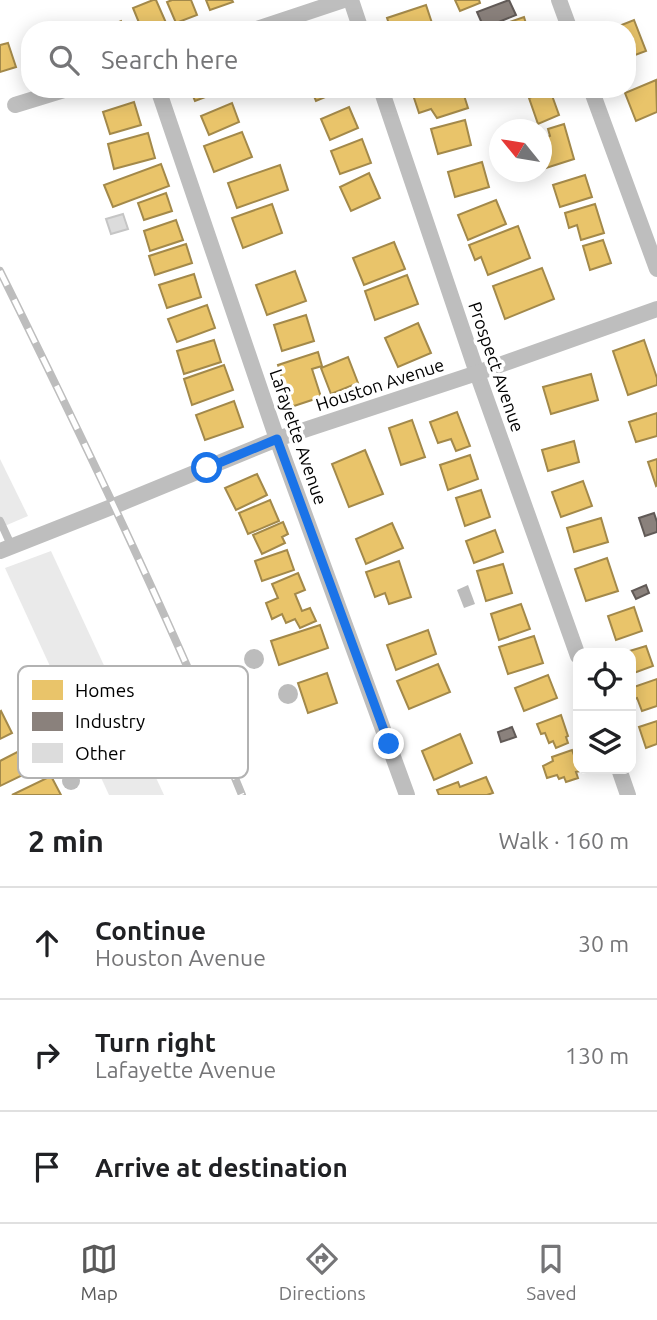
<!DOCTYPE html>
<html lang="en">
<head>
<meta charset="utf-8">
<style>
	:root { --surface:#fff; --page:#f6f6f6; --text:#202124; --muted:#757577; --line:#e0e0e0; --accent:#595959 }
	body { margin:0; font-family:Ubuntu,sans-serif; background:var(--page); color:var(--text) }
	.controls { position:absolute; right:21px; bottom:21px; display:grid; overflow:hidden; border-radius:14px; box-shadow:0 4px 18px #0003 }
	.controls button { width:63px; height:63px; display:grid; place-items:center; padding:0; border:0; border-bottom:2px solid var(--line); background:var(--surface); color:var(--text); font:35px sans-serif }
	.compass { position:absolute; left:489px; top:119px; width:63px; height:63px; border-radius:50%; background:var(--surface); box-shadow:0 4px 18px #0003; rotate:300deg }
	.stop { position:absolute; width:21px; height:21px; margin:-16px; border:5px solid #1a73e8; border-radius:50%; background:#fff }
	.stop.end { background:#1a73e8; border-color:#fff; box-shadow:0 2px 7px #0008 }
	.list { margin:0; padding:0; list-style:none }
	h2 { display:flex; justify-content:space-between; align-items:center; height:91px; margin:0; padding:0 28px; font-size:30px }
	h2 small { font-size:23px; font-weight:400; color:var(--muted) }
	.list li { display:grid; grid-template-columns:46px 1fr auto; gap:21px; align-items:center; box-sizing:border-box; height:112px; padding:0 28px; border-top:2px solid var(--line) }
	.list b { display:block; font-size:26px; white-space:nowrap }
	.list p { margin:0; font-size:23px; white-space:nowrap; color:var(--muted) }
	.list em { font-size:23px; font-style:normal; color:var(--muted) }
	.icon { flex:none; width:38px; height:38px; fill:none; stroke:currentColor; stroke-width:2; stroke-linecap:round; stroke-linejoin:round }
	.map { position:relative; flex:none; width:657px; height:795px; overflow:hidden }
	.search { position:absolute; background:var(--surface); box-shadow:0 4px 18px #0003; left:21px; right:21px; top:21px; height:77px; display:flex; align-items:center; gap:18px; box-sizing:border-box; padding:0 24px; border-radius:28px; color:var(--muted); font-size:26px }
	.sheet { height:427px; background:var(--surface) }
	nav { display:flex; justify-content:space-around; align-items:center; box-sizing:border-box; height:98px; border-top:2px solid var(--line); background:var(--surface); font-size:19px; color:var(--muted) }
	nav a { display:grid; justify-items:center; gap:4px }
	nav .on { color:var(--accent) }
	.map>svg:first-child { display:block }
</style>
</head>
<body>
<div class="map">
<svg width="657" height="795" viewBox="0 0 657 795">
	<rect width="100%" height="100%" fill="#fff"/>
	<g fill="#eaeaea">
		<polygon points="0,459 28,516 0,528"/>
		<polygon points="51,551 164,795 109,795 5,568"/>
	</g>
	<g fill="#bcbcbc">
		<polygon points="468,585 475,604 464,608 457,590"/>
		<circle cx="254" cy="659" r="10"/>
		<circle cx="288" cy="694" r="10"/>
		<circle cx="71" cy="781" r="9"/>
	</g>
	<g fill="#e9c46a" stroke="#a3894a" stroke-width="2">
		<polygon points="153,0 156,0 167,25 156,30 142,30 133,8"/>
		<polygon points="172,0 191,0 197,15 176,23 167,2"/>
		<polygon points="206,0 232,0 233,2 210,10"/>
		<polygon points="455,0 479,0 480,3 460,11"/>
		<polygon points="426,5 433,26 420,30 391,30 387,18"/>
		<polygon points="524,17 528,30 503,30 501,25"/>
		<polygon points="634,20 646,51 627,58 627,30 609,30"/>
		<polygon points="121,21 124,30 100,30"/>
		<polygon points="8,43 16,67 0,72 0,45"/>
		<polygon points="656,80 657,112 636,121 625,93"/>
		<polygon points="190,89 226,89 195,101"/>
		<polygon points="311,89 341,89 342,90 316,101"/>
		<polygon points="431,89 462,89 468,108 437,118 431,109 419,113 413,95"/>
		<polygon points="550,90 559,115 538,124 529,98"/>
		<polygon points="134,102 141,125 110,134 103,112"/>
		<polygon points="232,103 239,122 209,135 201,116"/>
		<polygon points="349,107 358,128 330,140 321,119"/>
		<polygon points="465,120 471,145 438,154 431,129"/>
		<polygon points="564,124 574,159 546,168 542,153 542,139 550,136 548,129"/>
		<polygon points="242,132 252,157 214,172 204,146"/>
		<polygon points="148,133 155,158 114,169 108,144"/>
		<polygon points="362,139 371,163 340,174 331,151"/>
		<polygon points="482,162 489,187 455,197 448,172"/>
		<polygon points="161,164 169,186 113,207 104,185"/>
		<polygon points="280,165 288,190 237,208 228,183"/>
		<polygon points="369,173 380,198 351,211 340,187"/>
		<polygon points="585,175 592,197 560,207 553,185"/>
		<polygon points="166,193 172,211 144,220 138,203"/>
		<polygon points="496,200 506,224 468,240 458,215"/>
		<polygon points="272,204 282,233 243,248 232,218"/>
		<polygon points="595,204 604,233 581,240 577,225 569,228 565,213"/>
		<polygon points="176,220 183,240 150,251 144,231"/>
		<polygon points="518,226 530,258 488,275 481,257 475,260 469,245"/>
		<polygon points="603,240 611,263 590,270 583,246"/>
		<polygon points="394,242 405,269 364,285 353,258"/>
		<polygon points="186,244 192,263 155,275 149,256"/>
		<polygon points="542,268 554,299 505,319 493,286"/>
		<polygon points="295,271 306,301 267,315 256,285"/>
		<polygon points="194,274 201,297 167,308 159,285"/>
		<polygon points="407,275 418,304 375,320 365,291"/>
		<polygon points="207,305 215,328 177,342 168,319"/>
		<polygon points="306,315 314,341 282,351 274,325"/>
		<polygon points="418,323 431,353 398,367 385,338"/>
		<polygon points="214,340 221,362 184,374 177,351"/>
		<polygon points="644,340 657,378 657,385 628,395 613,351"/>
		<polygon points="318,352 322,366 312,369 321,397 291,407 278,365"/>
		<polygon points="348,357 358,383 331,394 321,368"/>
		<polygon points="224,365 233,390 192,405 184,379"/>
		<polygon points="591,374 598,400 551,414 543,387"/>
		<polygon points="234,401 243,427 205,440 196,415"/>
		<polygon points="457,412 470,446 456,451 451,439 438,443 430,422"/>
		<polygon points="657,413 657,436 636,442 629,422"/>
		<polygon points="412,420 425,457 401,465 389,428"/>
		<polygon points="574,441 579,462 548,471 542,450"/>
		<polygon points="365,450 383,494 349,507 332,464"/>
		<polygon points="470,455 478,479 448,490 440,465"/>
		<polygon points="657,459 657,485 656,486 648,462"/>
		<polygon points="257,474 267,495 236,510 225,488"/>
		<polygon points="583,481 592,506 561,517 552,492"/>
		<polygon points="481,490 490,517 465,526 456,498"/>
		<polygon points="270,500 279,521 248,534 239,513"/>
		<polygon points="601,518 608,542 574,552 567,528"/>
		<polygon points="283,522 288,534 282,537 285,543 262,554 253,535"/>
		<polygon points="392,523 403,548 366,564 356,539"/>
		<polygon points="495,530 503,552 474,563 466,541"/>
		<polygon points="287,550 294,570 262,581 255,561"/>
		<polygon points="607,558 618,591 586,601 575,569"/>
		<polygon points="399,561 411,597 389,604 385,593 375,597 366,572"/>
		<polygon points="503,564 512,593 486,601 477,571"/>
		<polygon points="298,573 305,590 295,594 302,611 310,608 316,621 300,628 295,619 286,623 282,614 272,619 266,603 278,598 272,584"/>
		<polygon points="521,604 530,629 499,640 491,614"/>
		<polygon points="634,607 642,631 616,640 608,616"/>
		<polygon points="320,625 328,648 279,665 271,641"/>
		<polygon points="428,630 436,654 396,670 387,645"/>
		<polygon points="534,636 543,663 508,674 499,647"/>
		<polygon points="646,646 653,666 631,674 631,653 623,653"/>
		<polygon points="438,664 450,692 409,709 397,681"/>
		<polygon points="327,673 337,703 308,713 298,683"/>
		<polygon points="548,675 557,698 524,711 515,688"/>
		<polygon points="657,679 657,706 642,711 637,698 631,700 631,688"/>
		<polygon points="1,711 12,733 0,739 0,712"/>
		<polygon points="561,715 568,736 566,737 568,743 556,748 553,741 549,743 545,733 541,734 537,724"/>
		<polygon points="657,721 657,744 646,748 639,727"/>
		<polygon points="460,734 472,763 434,780 422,751"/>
		<polygon points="21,750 31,771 0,786 0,761"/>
		<polygon points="572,750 580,771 576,772 578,778 566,782 564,777 559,779 557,775 547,778 543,766 553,761 552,757"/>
		<polygon points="51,776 61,795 12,795"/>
		<polygon points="486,777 493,793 487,795 439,795 437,790 458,782 460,787"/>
	</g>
	<g fill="#8a817c" stroke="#615a57" stroke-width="2">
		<polygon points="509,0 516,15 484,28 477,12"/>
		<polygon points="654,513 657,522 657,532 645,536 639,518"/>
		<polygon points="646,585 649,593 636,599 632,591"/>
		<polygon points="512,727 516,737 501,742 498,732"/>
	</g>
	<polygon fill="#dcdcdc" stroke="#c5c5c5" stroke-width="2" points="123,214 128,229 111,234 106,219"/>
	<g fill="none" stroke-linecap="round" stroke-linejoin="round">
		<polyline stroke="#bebebe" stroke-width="8" points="0,521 12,547"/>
		<g stroke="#bebebe" stroke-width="16">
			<polyline points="351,0 361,30"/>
			<polyline points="559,0 570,30"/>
			<polyline points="254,30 344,0"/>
			<polyline points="158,89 277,439 407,795"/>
			<polyline points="381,89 477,373 578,656"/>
			<polyline points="591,89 657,269"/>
			<polyline points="15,105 67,89"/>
			<polyline points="0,551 114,506 277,439 477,373 657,309"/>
			<polyline points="619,769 628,795"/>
		</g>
		<defs>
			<path id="rail" d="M0,271c85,172 169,346 242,524"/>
		</defs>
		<use href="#rail" stroke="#bdbdbd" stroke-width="8"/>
		<use href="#rail" stroke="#fff" stroke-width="5" stroke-dasharray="16" stroke-linecap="butt"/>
	</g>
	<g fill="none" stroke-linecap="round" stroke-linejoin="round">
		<polyline stroke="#1a73e8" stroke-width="9" points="207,468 277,439 389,744"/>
	</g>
	<g text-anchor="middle" stroke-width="7" stroke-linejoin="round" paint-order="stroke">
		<g font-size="18" fill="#000" stroke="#fff">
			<text transform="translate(496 367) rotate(71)" y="6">Prospect Avenue</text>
			<text transform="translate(380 385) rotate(-18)" y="6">Houston Avenue</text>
			<text transform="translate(298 437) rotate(71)" y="6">Lafayette Avenue</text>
		</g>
	</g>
	<rect x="18" y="666" width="230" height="112" rx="10" fill="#fff" stroke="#b2b2b2" stroke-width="2"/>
	<rect x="32" y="680" width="31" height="20" fill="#e9c46a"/>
	<rect x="32" y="712" width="31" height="19" fill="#8a817c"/>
	<rect x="32" y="743" width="31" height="20" fill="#dcdcdc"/>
	<g font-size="19" fill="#000">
		<text x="75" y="697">Homes</text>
		<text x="75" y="728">Industry</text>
		<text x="75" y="760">Other</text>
	</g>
</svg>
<div class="controls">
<button><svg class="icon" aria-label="locate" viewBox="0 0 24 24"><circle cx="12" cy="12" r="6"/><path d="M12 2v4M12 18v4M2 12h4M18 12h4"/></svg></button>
<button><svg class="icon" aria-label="layers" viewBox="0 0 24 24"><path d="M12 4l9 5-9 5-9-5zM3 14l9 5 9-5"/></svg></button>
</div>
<svg class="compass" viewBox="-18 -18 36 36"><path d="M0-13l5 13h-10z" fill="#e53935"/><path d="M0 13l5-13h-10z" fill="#757577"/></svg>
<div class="stop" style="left:207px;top:468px"></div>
<div class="stop end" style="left:389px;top:744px"></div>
<div class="search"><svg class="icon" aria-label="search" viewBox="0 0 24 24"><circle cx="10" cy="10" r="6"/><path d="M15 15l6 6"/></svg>Search here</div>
</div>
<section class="sheet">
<h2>2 min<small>Walk · 160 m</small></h2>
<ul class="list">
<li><svg class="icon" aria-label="ahead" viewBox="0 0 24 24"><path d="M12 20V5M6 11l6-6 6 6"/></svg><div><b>Continue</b><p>Houston Avenue</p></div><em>30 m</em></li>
<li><svg class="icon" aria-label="right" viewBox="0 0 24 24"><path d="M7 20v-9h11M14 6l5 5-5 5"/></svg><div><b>Turn right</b><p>Lafayette Avenue</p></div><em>130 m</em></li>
<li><svg class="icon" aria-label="arrive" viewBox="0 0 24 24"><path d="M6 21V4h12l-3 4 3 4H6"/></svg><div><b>Arrive at destination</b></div></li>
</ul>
</section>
<nav>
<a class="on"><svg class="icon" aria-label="map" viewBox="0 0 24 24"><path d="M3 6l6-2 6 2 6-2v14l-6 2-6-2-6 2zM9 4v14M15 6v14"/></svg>Map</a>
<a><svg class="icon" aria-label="directions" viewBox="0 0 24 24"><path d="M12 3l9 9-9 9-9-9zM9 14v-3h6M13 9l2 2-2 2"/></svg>Directions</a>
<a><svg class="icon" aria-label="saved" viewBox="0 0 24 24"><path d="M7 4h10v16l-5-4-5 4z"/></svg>Saved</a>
</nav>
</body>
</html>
